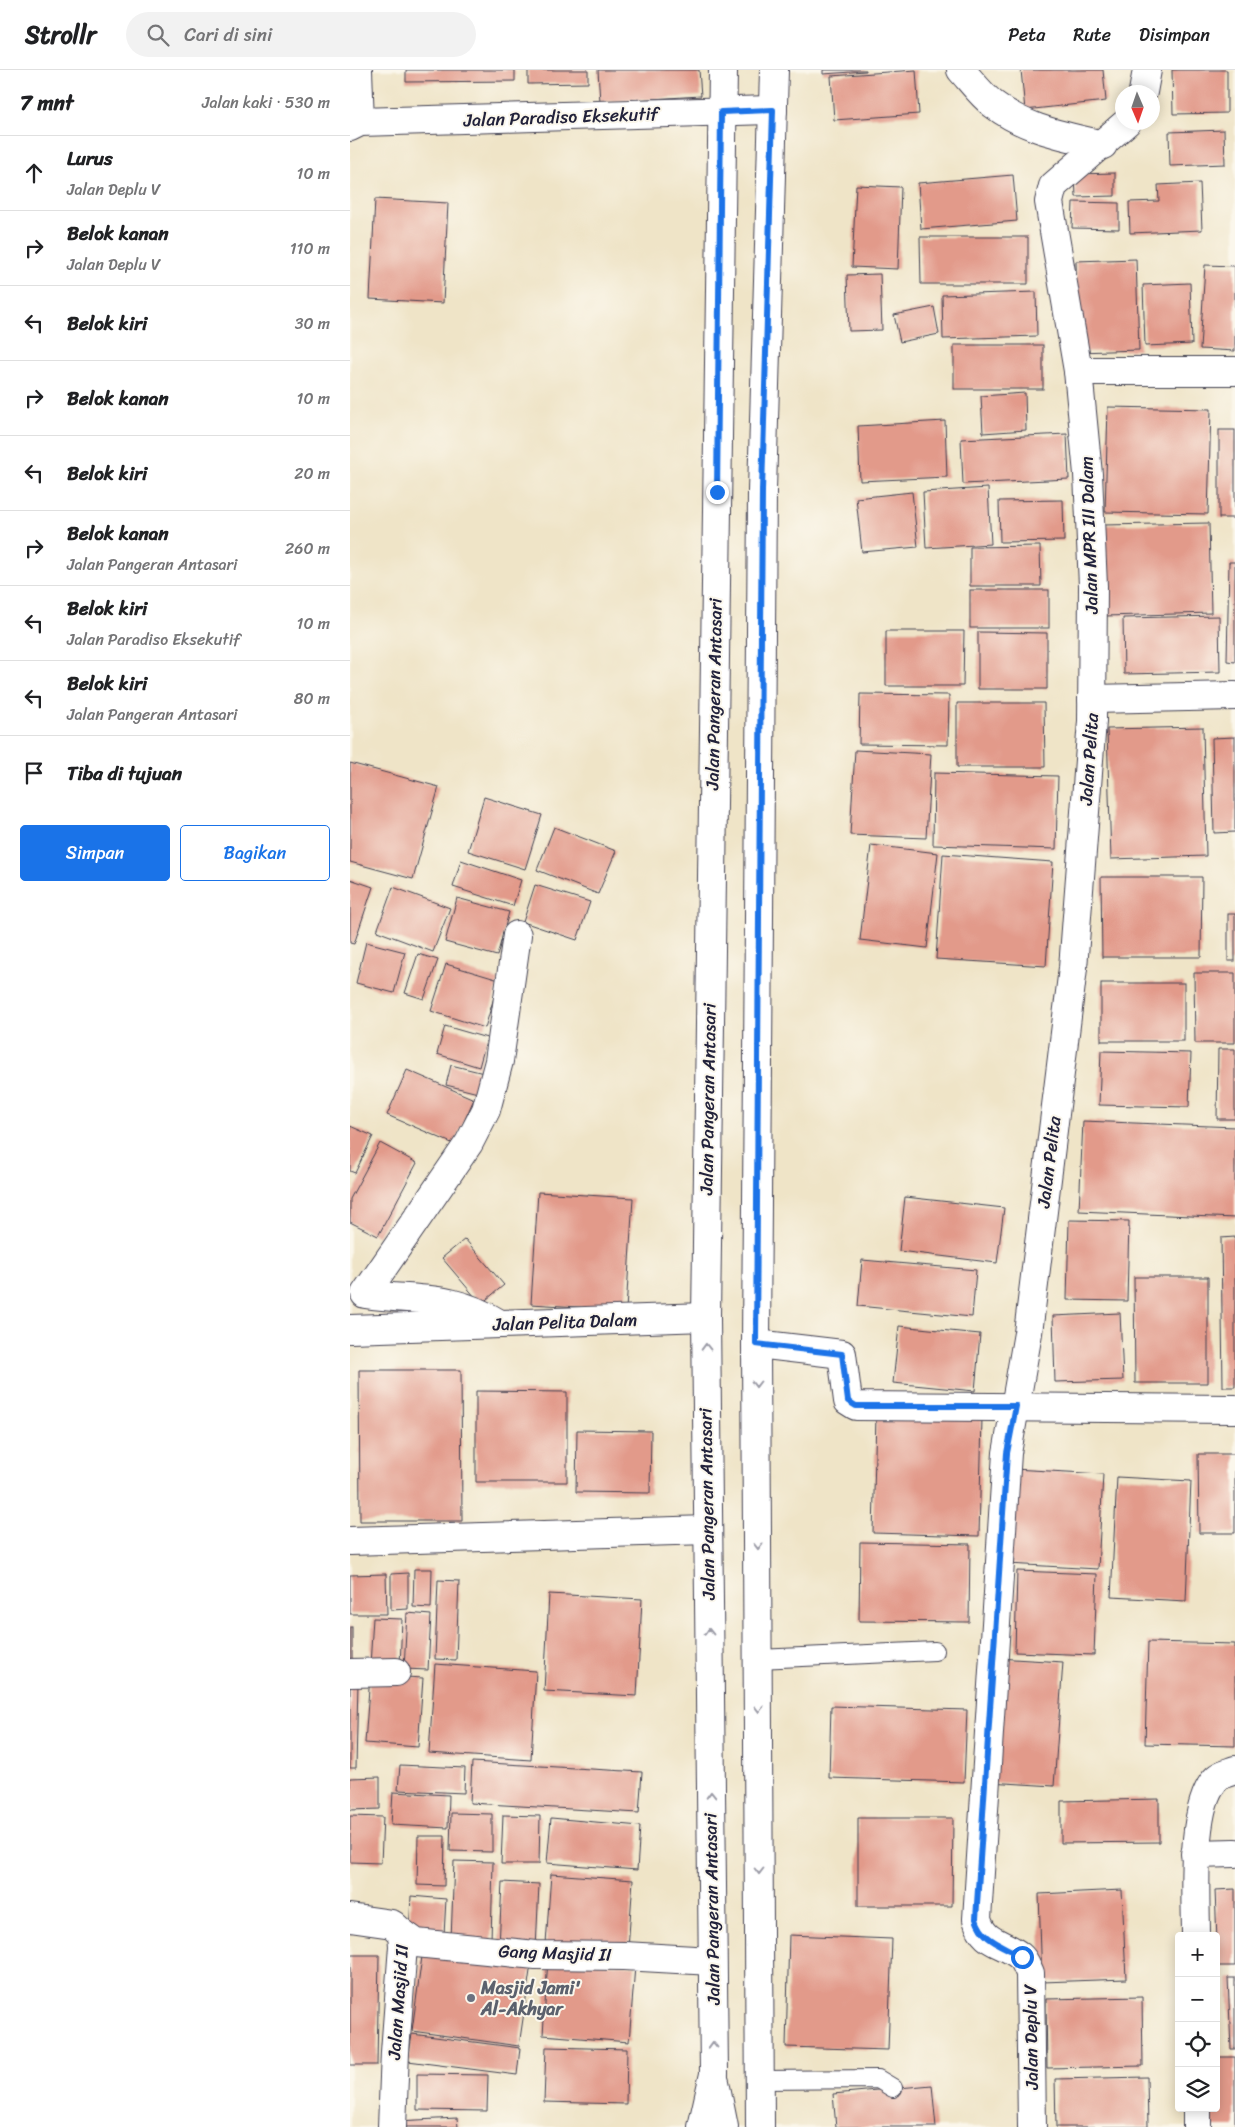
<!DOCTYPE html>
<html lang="id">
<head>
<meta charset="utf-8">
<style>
	:root { --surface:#fff; --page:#f2f2f2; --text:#202124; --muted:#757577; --line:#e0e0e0; --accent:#1a73e8 }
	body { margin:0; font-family:Sriracha,sans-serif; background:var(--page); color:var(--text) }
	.controls { position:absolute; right:15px; bottom:15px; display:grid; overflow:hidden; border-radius:5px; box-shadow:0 2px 12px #0003 }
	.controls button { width:45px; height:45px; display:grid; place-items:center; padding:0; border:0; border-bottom:1px solid var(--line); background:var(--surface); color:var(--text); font:25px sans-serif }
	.compass { position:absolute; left:765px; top:15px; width:45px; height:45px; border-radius:50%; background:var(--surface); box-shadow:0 2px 12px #0003; rotate:178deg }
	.stop { position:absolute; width:15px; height:15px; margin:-11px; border:4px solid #1a73e8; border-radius:50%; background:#fff }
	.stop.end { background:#1a73e8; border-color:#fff; box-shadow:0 1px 5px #0008 }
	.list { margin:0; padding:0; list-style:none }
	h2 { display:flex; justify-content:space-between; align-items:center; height:65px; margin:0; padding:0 20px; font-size:21px }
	h2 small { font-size:16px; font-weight:400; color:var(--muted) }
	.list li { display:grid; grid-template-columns:32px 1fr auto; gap:15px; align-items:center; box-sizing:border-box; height:75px; padding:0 20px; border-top:1px solid var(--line) }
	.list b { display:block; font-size:19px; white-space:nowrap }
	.list p { margin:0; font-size:16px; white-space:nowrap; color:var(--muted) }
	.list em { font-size:16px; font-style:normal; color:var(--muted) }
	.actions { display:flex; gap:10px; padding:15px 20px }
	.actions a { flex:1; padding:11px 0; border:1px solid var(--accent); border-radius:5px; text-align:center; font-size:18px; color:var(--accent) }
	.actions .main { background:var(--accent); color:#fff }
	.icon { flex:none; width:28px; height:28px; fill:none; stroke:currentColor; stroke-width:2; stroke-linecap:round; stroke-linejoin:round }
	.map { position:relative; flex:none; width:885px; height:2057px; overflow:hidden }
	header { display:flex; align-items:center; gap:30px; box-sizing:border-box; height:70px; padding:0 25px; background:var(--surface); border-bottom:1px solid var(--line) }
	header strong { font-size:24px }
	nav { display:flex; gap:28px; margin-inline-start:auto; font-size:18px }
	.search { width:350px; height:45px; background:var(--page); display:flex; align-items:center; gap:12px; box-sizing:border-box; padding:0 18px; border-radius:28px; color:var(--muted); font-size:19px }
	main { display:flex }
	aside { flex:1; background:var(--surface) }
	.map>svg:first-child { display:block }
</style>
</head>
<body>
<header>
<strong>Strollr</strong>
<div class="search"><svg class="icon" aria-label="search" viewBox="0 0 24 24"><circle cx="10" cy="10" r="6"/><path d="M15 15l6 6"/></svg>Cari di sini</div>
<nav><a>Peta</a><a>Rute</a><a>Disimpan</a></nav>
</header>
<main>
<aside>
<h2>7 mnt<small>Jalan kaki · 530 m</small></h2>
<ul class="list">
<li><svg class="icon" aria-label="ahead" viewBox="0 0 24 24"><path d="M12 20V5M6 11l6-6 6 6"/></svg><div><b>Lurus</b><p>Jalan Deplu V</p></div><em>10 m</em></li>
<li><svg class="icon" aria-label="right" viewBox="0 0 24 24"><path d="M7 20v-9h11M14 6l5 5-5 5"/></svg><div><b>Belok kanan</b><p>Jalan Deplu V</p></div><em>110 m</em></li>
<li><svg class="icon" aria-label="left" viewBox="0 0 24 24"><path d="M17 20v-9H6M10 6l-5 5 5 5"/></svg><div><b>Belok kiri</b></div><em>30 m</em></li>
<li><svg class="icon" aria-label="right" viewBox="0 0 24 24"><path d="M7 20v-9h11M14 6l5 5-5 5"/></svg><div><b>Belok kanan</b></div><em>10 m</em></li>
<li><svg class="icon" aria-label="left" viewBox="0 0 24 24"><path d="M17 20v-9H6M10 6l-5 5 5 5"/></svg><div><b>Belok kiri</b></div><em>20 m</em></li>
<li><svg class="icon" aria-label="right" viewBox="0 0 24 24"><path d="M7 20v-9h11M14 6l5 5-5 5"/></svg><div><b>Belok kanan</b><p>Jalan Pangeran Antasari</p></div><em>260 m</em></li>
<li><svg class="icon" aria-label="left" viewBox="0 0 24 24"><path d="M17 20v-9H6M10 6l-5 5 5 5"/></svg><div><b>Belok kiri</b><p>Jalan Paradiso Eksekutif</p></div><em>10 m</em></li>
<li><svg class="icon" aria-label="left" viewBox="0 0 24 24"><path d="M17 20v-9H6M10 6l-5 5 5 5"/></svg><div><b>Belok kiri</b><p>Jalan Pangeran Antasari</p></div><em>80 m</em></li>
<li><svg class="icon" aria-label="arrive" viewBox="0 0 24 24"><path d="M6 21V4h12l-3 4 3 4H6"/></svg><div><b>Tiba di tujuan</b></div></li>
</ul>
<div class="actions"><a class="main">Simpan</a><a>Bagikan</a></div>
</aside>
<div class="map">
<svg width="885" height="2057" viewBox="0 0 885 2057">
	<rect width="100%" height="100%" fill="#fbf7ec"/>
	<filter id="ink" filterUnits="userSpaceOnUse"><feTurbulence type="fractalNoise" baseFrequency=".02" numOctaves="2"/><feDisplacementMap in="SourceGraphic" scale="10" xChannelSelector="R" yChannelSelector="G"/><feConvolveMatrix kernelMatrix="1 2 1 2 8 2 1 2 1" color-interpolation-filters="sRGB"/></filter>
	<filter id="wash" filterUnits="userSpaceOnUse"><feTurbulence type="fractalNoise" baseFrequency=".0096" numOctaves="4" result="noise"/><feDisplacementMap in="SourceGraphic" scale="20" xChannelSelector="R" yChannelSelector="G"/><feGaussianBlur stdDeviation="1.12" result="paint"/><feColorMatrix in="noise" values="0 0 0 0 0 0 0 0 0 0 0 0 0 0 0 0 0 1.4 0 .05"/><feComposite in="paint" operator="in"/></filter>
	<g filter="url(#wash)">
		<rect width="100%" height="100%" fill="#efe4c7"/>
		<g id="blocks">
			<g fill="#e29a8a">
				<polygon points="56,0 165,0 165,11 56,12"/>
				<polygon points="178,0 238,0 238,13 178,14"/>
				<polygon points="248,0 349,0 351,26 250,32"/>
				<polygon points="473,0 516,0 516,1 473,4"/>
				<polygon points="566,0 569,44 484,50 481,6"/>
				<polygon points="671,0 753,0 756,31 675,40"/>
				<polygon points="822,0 877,0 877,43 823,44"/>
				<polygon points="874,60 875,94 820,96 819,62"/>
				<polygon points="765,103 765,126 726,127 725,104"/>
				<polygon points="663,105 667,151 571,159 568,113"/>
				<polygon points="850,113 852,160 780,163 779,132 809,131 808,115"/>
				<polygon points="506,115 551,117 548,199 502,197"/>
				<polygon points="25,129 98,133 93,233 20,229"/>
				<polygon points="723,132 769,133 769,159 722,158"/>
				<polygon points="570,167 678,167 678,214 571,214"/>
				<polygon points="786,189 789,280 728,282 726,191"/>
				<polygon points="855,195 885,196 885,281 850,279"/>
				<polygon points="530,204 532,260 499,261 497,205"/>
				<polygon points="840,213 842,274 795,276 793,215"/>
				<polygon points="686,222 687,266 593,269 592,225"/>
				<polygon points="584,237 589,264 550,272 544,245"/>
				<rect x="604" y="275" width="89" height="44"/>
				<polygon points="675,323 676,360 633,363 631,326"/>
				<polygon points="758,337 861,339 858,444 755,442"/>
				<polygon points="595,351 597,407 510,411 508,356"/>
				<rect x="869" y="360" width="16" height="88"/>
				<polygon points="717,364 719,409 613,414 611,369"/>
				<polygon points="638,418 641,474 576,478 573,422"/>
				<polygon points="562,422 568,477 512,482 506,428"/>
				<polygon points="713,430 714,471 650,472 649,431"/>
				<polygon points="859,453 861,543 755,546 753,455"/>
				<polygon points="690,476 691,516 620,516 620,477"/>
				<polygon points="879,492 885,492 885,592 877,591"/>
				<rect x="620" y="520" width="79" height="38"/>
				<polygon points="869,546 870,602 774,604 773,548"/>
				<polygon points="536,561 614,561 613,616 536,616"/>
				<polygon points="628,562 697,563 697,619 628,619"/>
				<polygon points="510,624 599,625 598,675 509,674"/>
				<polygon points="607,633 694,633 695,697 607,697"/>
				<polygon points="853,657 856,786 761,789 757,659"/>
				<polygon points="885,667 885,762 864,763 862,668"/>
				<polygon points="505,680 581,684 576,768 500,765"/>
				<polygon points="0,693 89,717 63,809 0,792"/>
				<polygon points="584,703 708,706 706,779 583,775"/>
				<polygon points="134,727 192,745 175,799 118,781"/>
				<polygon points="204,757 266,781 248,824 187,800"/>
				<polygon points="521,775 588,783 577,878 510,870"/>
				<polygon points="593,784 703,792 696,896 586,889"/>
				<polygon points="111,790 171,810 163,836 103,817"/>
				<polygon points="751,807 852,807 851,887 752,887"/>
				<polygon points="0,809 23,817 4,874 0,873"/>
				<polygon points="185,815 240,832 227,870 173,852"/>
				<polygon points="43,817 100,838 83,882 27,861"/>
				<polygon points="107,828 159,842 147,886 95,872"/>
				<rect x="878" y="844" width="7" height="47"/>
				<polygon points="16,872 55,882 44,923 6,913"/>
				<polygon points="68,884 88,890 74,929 55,923"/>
				<polygon points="96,894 149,910 135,958 81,941"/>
				<polygon points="844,903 885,903 885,973 845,973"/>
				<rect x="751" y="913" width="83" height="58"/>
				<polygon points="95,956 137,968 129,997 87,984"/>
				<polygon points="868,979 885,979 885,1049 867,1049"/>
				<polygon points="751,981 841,983 839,1037 749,1035"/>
				<polygon points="101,995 138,1004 132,1024 96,1015"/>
				<polygon points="57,1000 124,1029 104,1074 37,1045"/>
				<polygon points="733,1051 885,1057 885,1148 729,1141"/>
				<polygon points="0,1056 23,1066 5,1103 0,1101"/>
				<polygon points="30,1073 67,1093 28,1166 0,1152 0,1129"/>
				<polygon points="188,1122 283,1128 276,1240 181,1234"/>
				<polygon points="555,1127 654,1138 647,1193 549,1181"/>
				<polygon points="719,1150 779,1151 777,1231 717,1230"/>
				<polygon points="885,1167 885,1317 873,1317 871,1168"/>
				<polygon points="115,1169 154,1215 131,1234 92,1188"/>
				<polygon points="512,1190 626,1200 622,1247 508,1236"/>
				<polygon points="784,1207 858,1207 858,1313 785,1313"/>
				<polygon points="770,1243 773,1310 705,1312 703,1246"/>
				<polygon points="549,1256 630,1264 625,1321 543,1313"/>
				<polygon points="9,1300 111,1300 112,1451 10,1451"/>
				<polygon points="126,1321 217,1322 217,1412 126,1412"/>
				<polygon points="526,1345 632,1348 629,1466 523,1463"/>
				<polygon points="227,1360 301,1361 300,1423 226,1422"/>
				<polygon points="848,1384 885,1384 885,1463 849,1463"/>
				<polygon points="663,1399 753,1404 748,1499 658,1494"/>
				<polygon points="767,1407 841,1411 836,1531 761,1527"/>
				<polygon points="510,1472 620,1474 619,1552 509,1551"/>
				<polygon points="64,1499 82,1499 81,1538 63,1537"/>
				<polygon points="667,1501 747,1504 744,1585 665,1582"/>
				<polygon points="58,1503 58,1539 41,1540 41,1504"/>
				<polygon points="36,1504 37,1544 0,1544 0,1505"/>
				<polygon points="88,1510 109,1511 106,1590 85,1589"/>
				<polygon points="199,1524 292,1529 287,1626 194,1621"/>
				<polygon points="57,1543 81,1545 78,1600 54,1599"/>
				<polygon points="23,1548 52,1549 50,1596 20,1595"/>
				<rect x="0" y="1557" width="2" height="43"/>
				<polygon points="798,1572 885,1574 885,1676 795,1674"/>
				<polygon points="647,1588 713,1592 704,1716 639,1712"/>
				<polygon points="85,1594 186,1601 181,1690 79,1683"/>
				<polygon points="20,1605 73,1608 68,1677 15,1673"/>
				<polygon points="0,1612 8,1612 6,1698 0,1698"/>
				<polygon points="481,1636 617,1640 614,1712 479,1708"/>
				<polygon points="122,1692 292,1702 289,1743 120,1733"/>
				<polygon points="50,1695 115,1698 114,1723 48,1720"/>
				<polygon points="30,1707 30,1739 0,1740 0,1708"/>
				<polygon points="43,1722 99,1725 98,1758 41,1755"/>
				<polygon points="809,1729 809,1772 711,1773 711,1731"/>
				<polygon points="101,1743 142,1744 142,1782 100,1781"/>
				<polygon points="153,1745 190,1746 189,1794 151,1794"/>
				<polygon points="0,1746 33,1747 31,1793 0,1792"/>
				<polygon points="201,1748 290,1756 287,1800 197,1793"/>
				<polygon points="508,1748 603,1748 602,1836 508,1836"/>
				<polygon points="68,1766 95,1766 94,1816 67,1815"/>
				<polygon points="104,1791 143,1792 141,1871 101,1870"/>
				<polygon points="201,1804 283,1810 278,1879 196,1874"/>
				<polygon points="152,1812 189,1814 186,1879 149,1877"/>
				<polygon points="885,1819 885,1896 868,1896 865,1820"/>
				<polygon points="772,1820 776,1909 692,1912 689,1824"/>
				<polygon points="61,1826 96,1829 94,1865 59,1863"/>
				<polygon points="439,1865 542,1869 538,1980 436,1977"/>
				<polygon points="73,1879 181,1894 169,1976 62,1961"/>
				<polygon points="0,1885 29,1885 27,1995 0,1995"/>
				<polygon points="198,1889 285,1896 279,1972 193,1965"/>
				<polygon points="878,1908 885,1908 885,1979 881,1979"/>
				<polygon points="792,1927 793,1996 697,1998 696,1929"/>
				<polygon points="62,1964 170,1978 167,2005 58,1991"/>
				<polygon points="196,1977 277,1979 276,2034 194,2032"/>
				<polygon points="866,1987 885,1987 885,2057 861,2057 860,2038 866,2038"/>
				<polygon points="67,2004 138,2005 137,2041 67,2040"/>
				<polygon points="797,2007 798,2057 706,2057 705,2009"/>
				<polygon points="582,2015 586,2057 486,2057 483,2024"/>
				<polygon points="107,2048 108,2057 47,2057 47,2051"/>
			</g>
		</g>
	</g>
	<g filter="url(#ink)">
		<use href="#blocks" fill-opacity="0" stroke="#413f50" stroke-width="1"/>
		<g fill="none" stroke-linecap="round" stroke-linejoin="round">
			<defs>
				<g id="service">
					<polyline points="408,1589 585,1581"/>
					<polyline points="410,2010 528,2009 543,2018"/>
				</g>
				<g id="minor">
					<polyline points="8,0 10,52"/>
					<path d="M611,0c10,11 20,25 32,34 34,26 69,31 110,41"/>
					<polyline points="793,22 797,0"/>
					<polyline points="0,57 10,52 423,40"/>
					<polyline points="728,301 885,301"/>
					<polyline points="742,629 885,626"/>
					<path d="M150,1254c-50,-31 -81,-22 -135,-30l104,-151 17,-33 13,-49 18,-126"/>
					<polyline points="0,1259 356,1247"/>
					<polyline points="406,1274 492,1284 498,1331 506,1336 885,1339"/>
					<polyline points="0,1471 358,1460"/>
					<polyline points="0,1603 46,1602"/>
					<polyline points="845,1784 885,1783"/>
					<polyline points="0,1848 42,1854 52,1863 53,1876 45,1982 42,2057"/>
					<polyline points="52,1863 66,1873 186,1885 274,1886 362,1891"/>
					<path d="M846,1866c0,-38 -7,-132 21,-158 4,-4 13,-6 18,-8"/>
					<polyline points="847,2038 847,2057"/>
					<path d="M682,2057l-2,-154c-3,-6 -5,-13 -10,-17 -18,-15 -36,-11 -43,-37l30,-466 21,-120 45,-365 19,-247 1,-135 -5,-112 -10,-103 -29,-169 4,-16 74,-64"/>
				</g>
				<g id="primary">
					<polyline points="365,2012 374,2057"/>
					<polyline points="352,2057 364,2004 356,1247 373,0"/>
					<polyline points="410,2057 406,1274 412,421 424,0"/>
				</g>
			</defs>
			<use href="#service" stroke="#413f50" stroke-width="20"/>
			<use href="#minor" stroke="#413f50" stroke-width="30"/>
			<use href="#primary" stroke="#413f50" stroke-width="30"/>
			<use href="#service" stroke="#fff" stroke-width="18"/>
			<use href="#minor" stroke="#fff" stroke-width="28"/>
			<use href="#primary" stroke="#fff" stroke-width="28"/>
		</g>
		<defs><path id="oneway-chevron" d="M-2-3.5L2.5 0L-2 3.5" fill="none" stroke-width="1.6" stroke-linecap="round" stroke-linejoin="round" transform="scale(1.25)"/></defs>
		<g stroke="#9c9ca7">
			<use href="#oneway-chevron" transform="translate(356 1277) rotate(-91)"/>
			<use href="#oneway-chevron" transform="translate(406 1314) rotate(90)"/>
			<use href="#oneway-chevron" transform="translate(408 1476) rotate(90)"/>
			<use href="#oneway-chevron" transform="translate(359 1562) rotate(-91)"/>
			<use href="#oneway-chevron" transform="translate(409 1639) rotate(90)"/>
			<use href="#oneway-chevron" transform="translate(361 1725) rotate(-91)"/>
			<use href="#oneway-chevron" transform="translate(409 1801) rotate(90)"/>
			<use href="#oneway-chevron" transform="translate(363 1975) rotate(-91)"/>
		</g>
	</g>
	<g fill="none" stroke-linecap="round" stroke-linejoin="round" filter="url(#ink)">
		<path stroke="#1a73e8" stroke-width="6" d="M367,422l4,-380 52,-2 -11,381 -6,853 86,10 6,47 8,5h160l-9,47 -31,466c7,23 28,26 46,38"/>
	</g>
	<circle fill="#6b7280" stroke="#fbf7ec" stroke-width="2" cx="121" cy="1928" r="5"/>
	<g text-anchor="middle" stroke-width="4" stroke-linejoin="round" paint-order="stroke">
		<g font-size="18" fill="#22223b" stroke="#fbf7ec">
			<text transform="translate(211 47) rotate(-2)" y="6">Jalan Paradiso Eksekutif</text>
			<text transform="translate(739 465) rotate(-92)" y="6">Jalan MPR III Dalam</text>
			<text transform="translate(364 624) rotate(-89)" y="6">Jalan Pangeran Antasari</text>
			<text transform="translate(739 689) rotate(-86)" y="6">Jalan Pelita</text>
			<text transform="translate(358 1029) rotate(-89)" y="6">Jalan Pangeran Antasari</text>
			<text transform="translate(699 1092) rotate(-83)" y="6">Jalan Pelita</text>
			<text transform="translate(215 1252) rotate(-2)" y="6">Jalan Pelita Dalam</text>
			<text transform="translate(357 1434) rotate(-91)" y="6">Jalan Pangeran Antasari</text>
			<text transform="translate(362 1839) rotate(-91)" y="6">Jalan Pangeran Antasari</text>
			<text transform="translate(205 1883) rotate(2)" y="6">Gang Masjid II</text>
			<text transform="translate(48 1932) rotate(-86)" y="6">Jalan Masjid II</text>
			<text transform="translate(681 1967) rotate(-91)" y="6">Jalan Deplu V</text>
		</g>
		<g font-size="18" font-weight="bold" fill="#5b616d" stroke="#fbf7ec" text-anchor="start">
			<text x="131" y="1924">Masjid Jami'<tspan x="131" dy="21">Al-Akhyar</tspan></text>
		</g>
	</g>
</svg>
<div class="controls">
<button>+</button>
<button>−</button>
<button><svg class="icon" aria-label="locate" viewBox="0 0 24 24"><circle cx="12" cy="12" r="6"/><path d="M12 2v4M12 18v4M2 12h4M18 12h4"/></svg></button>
<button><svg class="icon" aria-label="layers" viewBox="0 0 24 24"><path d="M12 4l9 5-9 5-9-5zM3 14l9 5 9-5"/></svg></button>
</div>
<svg class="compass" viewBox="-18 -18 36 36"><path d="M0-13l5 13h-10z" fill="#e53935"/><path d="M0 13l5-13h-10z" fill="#757577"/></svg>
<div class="stop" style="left:672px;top:1887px"></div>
<div class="stop end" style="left:367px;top:422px"></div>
</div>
</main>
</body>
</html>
